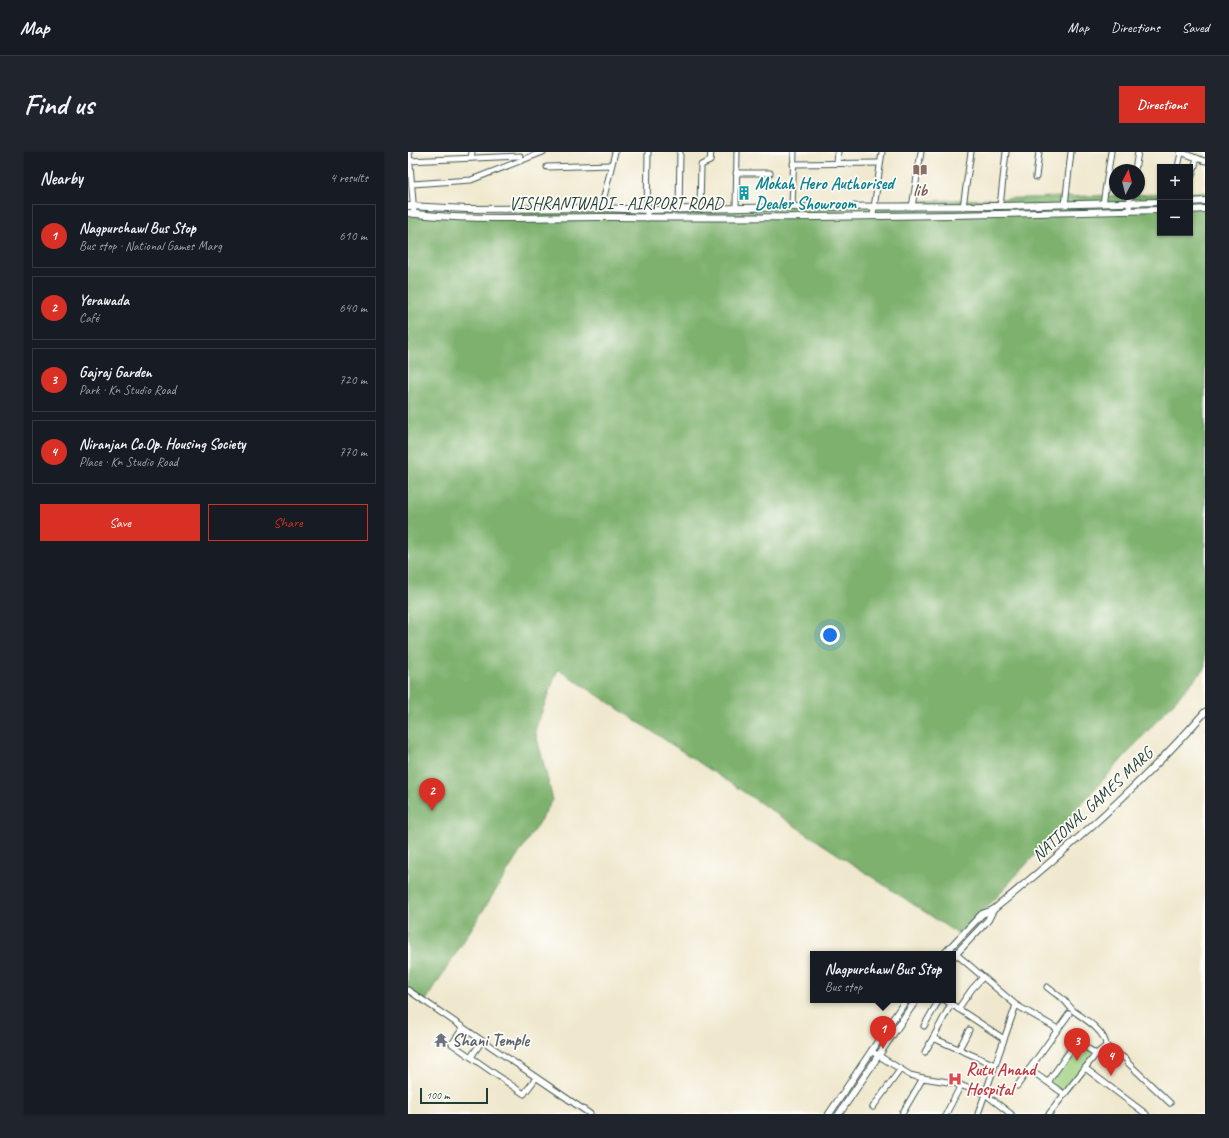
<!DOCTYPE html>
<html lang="en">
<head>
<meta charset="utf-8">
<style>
	:root { --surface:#171b24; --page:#20242c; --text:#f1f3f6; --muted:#9ea1a6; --line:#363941; --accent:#d93025 }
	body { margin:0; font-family:Caveat,sans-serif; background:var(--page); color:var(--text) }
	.controls { position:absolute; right:12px; top:12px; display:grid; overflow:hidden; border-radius:0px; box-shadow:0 1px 3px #0004 }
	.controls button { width:36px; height:36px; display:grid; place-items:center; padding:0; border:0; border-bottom:1px solid var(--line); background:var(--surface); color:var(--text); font:20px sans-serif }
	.compass { position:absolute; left:701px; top:12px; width:36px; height:36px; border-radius:50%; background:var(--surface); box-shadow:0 1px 3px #0004; rotate:7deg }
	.scale { position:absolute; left:12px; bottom:10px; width:68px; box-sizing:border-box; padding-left:4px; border:2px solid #1f3d34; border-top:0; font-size:11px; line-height:14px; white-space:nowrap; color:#1f3d34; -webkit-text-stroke:3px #fdfcf7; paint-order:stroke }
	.you { position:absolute; left:422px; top:483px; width:14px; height:14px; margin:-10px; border:3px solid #fff; border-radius:50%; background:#1a73e8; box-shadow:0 0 0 6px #1a73e833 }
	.badge { display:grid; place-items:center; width:26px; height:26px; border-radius:50%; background:var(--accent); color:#fff; font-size:13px; font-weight:700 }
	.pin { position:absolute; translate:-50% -33px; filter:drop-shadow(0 1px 2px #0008) }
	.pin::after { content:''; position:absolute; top:21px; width:14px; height:12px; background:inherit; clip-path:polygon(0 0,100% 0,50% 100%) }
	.popup { position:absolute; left:402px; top:799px; width:146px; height:52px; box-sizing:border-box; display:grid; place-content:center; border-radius:0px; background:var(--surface); filter:drop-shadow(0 1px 3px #0005); font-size:13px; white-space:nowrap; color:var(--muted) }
	.popup b { font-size:15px; color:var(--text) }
	.popup::after { content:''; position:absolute; left:50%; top:100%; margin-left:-8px; border:8px solid transparent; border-top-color:var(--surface) }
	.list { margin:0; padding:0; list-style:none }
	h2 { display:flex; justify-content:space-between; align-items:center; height:52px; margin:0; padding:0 16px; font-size:17px }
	h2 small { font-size:13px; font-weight:400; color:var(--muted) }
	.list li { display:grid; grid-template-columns:26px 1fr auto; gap:12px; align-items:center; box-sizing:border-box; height:64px; margin:0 8px 8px; padding:0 8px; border:1px solid var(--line); border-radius:0px }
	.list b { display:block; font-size:15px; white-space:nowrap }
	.list p { margin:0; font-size:13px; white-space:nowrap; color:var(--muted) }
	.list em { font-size:13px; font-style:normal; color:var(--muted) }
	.actions { display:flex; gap:8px; padding:12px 16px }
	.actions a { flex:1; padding:9px 0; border:1px solid var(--accent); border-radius:0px; text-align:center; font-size:14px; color:var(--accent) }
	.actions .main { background:var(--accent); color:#fff }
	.map { position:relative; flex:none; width:797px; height:962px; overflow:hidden; border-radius:0px }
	header { display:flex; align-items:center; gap:24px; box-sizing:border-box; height:56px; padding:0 20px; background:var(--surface); border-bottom:1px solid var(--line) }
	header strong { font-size:19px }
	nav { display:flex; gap:22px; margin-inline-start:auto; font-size:14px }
	.intro { display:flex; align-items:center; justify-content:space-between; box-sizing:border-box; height:96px; padding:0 24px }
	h1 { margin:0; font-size:28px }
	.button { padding:10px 18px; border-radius:0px; background:var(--accent); color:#fff; font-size:14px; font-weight:700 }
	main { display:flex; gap:24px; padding:0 24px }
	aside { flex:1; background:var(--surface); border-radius:0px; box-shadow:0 1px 3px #0004 }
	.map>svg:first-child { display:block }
</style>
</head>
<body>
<header>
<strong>Map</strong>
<nav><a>Map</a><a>Directions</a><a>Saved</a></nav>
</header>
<div class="intro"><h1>Find us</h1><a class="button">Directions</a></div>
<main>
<aside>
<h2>Nearby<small>4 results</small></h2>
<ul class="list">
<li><span class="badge">1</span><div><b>Nagpurchawl Bus Stop</b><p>Bus stop · National Games Marg</p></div><em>610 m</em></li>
<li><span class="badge">2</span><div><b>Yerawada</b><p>Café</p></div><em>640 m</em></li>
<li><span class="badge">3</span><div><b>Gajraj Garden</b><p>Park · Kn Studio Road</p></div><em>720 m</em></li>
<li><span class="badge">4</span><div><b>Niranjan Co.Op. Housing Society</b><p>Place · Kn Studio Road</p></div><em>770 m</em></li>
</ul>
<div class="actions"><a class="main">Save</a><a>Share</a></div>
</aside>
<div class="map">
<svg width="797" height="962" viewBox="0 0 797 962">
	<rect width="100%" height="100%" fill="#fdfcf7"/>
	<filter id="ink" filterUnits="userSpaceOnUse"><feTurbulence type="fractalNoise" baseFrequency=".025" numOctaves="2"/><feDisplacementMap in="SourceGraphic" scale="8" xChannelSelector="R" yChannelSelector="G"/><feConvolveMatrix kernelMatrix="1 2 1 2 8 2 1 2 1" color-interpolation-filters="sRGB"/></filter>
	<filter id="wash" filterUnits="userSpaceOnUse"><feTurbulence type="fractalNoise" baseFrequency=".012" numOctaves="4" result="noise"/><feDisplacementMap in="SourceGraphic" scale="16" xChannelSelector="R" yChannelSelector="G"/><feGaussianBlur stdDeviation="0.9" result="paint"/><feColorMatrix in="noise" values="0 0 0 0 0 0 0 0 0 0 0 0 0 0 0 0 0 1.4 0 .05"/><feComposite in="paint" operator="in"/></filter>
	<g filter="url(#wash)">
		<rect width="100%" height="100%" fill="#f0e8ce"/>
		<polygon fill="#9cce7e" stroke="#5e8659" points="669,889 688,902 656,942 640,930"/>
		<polygon fill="#7db16d" stroke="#4e7750" points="797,40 797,516 553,784 150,517 127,578 145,648 17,850 0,838 0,64 752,42 752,81 782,81 782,41"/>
	</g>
	<g filter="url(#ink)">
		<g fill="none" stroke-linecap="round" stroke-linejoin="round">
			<defs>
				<g id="minor">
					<polyline points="1,0 6,62"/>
					<polyline points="772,0 797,9"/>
					<polyline points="63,6 64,0"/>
					<polyline points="0,9 112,4"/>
					<polyline points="429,11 430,0"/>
					<polyline points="385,12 472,11"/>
					<polyline points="139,15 203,13"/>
					<polyline points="770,15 773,1"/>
					<polyline points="727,18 730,0"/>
					<polyline points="328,21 362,21"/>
					<polyline points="784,24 789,6"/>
					<polyline points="628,25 631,0"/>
					<polyline points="4,32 63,28 135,0"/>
					<polyline points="695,52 703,0"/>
					<polyline points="657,53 663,0"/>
					<polyline points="592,54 598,0"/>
					<polyline points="384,55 386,0"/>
					<polyline points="504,55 513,0"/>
					<polyline points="555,55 563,0"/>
					<polyline points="195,56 195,49 207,0"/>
					<polyline points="328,56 329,0"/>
					<polyline points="271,57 272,0"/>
					<polyline points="292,57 293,13 302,9 303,0"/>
					<polyline points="721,59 722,42"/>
					<polyline points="465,63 474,0"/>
					<polyline points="239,66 240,0"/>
					<polyline points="541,796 608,853 570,962"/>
					<path d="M639,835c6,5 12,9 17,13 4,4 7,9 11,12 10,7 31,20 31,34l21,14 1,3 42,40"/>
					<polyline points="0,838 182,962"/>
					<polyline points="537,848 596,887"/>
					<polyline points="543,852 525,886 587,913"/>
					<polyline points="608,853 650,877"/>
					<polyline points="550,857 564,837 575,825"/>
					<polyline points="516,874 531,848"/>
					<polyline points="55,876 44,892 116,942 128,926"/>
					<polyline points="551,897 561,878"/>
					<polyline points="463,899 502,923 515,926 546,931 577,942 603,962"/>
					<polyline points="517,900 525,886"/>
					<polyline points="63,905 74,889"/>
					<polyline points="677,916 738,962"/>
					<polyline points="621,917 656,942"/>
					<polyline points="640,930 669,889 688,902"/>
					<polyline points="609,934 661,862"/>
					<polyline points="465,955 492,918"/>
					<polyline points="494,962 515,926"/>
					<polyline points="538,962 553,933"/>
					<polyline points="641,962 688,902 698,894"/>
				</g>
				<g id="major">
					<polyline points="782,50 797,49"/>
					<polyline points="0,54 59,57 195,56 239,58 384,55 592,54 752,50"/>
					<polyline points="782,58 797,57"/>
					<path d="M0,61c68,9 136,3 204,4 183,2 365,-2 548,-7"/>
					<path d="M536,802l38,-40 11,-4c75,-61 148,-125 212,-198"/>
					<polyline points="545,805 580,768 585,758"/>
					<polyline points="421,962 498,848"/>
					<polyline points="431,962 508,848"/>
				</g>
			</defs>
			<use href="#minor" stroke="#3e574b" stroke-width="7"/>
			<use href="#major" stroke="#3e574b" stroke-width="8"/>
			<use href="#minor" stroke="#fff" stroke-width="5"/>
			<use href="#major" stroke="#fff" stroke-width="6"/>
		</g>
	</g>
	<defs>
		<symbol id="library-bare" viewBox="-9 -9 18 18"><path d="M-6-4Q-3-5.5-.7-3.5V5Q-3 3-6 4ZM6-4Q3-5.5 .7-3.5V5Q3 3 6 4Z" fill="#8d6e63" stroke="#fdfcf7" stroke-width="2.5" paint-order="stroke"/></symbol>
		<symbol id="building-bare" viewBox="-9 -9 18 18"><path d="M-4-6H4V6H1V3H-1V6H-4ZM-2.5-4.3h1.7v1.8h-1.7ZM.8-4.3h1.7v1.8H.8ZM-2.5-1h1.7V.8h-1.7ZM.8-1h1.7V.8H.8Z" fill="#0f9aa8" stroke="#fdfcf7" stroke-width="2.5" paint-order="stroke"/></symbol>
		<symbol id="temple-bare" viewBox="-9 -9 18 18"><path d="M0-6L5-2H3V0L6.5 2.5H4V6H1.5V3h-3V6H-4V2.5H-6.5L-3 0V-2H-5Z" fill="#6b7280" stroke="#fdfcf7" stroke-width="2.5" paint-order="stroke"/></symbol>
		<symbol id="hospital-bare" viewBox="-9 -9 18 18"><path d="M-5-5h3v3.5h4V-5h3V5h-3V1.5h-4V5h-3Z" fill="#e0444e" stroke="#fdfcf7" stroke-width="2.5" paint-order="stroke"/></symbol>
	</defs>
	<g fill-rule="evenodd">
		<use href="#library-bare" x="502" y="8" width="20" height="20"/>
		<use href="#building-bare" x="326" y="31" width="20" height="20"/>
		<use href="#temple-bare" x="23" y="878" width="20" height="20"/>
		<use href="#hospital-bare" x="537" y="917" width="20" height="20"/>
	</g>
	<g text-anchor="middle" stroke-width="3.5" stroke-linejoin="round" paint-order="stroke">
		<g font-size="17" font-weight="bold" fill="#0d838f" stroke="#fdfcf7" text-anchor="start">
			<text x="347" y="37">Mokah Hero Authorised<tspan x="347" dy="20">Dealer Showroom</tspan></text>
		</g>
		<g font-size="17" font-weight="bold" fill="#785e54" stroke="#fdfcf7">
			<text x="512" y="44">lib</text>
		</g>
		<g font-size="17" fill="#1f3d34" stroke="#fdfcf7">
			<text x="208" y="57">VISHRANTWADI - AIRPORT ROAD</text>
			<text transform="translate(684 652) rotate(-43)" y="6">NATIONAL GAMES MARG</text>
		</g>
		<g font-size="17" font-weight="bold" fill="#5b616d" stroke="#fdfcf7" text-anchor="start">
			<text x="44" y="894">Shani Temple</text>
		</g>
		<g font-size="17" font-weight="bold" fill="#be3a42" stroke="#fdfcf7" text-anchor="start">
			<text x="558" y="923">Rutu Anand<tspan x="558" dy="20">Hospital</tspan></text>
		</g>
	</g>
</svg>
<div class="controls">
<button>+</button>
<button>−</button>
</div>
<svg class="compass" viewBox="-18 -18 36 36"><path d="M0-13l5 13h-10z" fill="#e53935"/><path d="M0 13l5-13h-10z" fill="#9ea1a6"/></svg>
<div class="scale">100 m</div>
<div class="you"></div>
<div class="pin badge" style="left:475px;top:897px">1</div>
<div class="popup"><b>Nagpurchawl Bus Stop</b>Bus stop</div>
<div class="pin badge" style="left:24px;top:659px">2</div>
<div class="pin badge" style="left:669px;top:909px">3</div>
<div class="pin badge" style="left:703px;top:924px">4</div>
</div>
</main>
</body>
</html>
